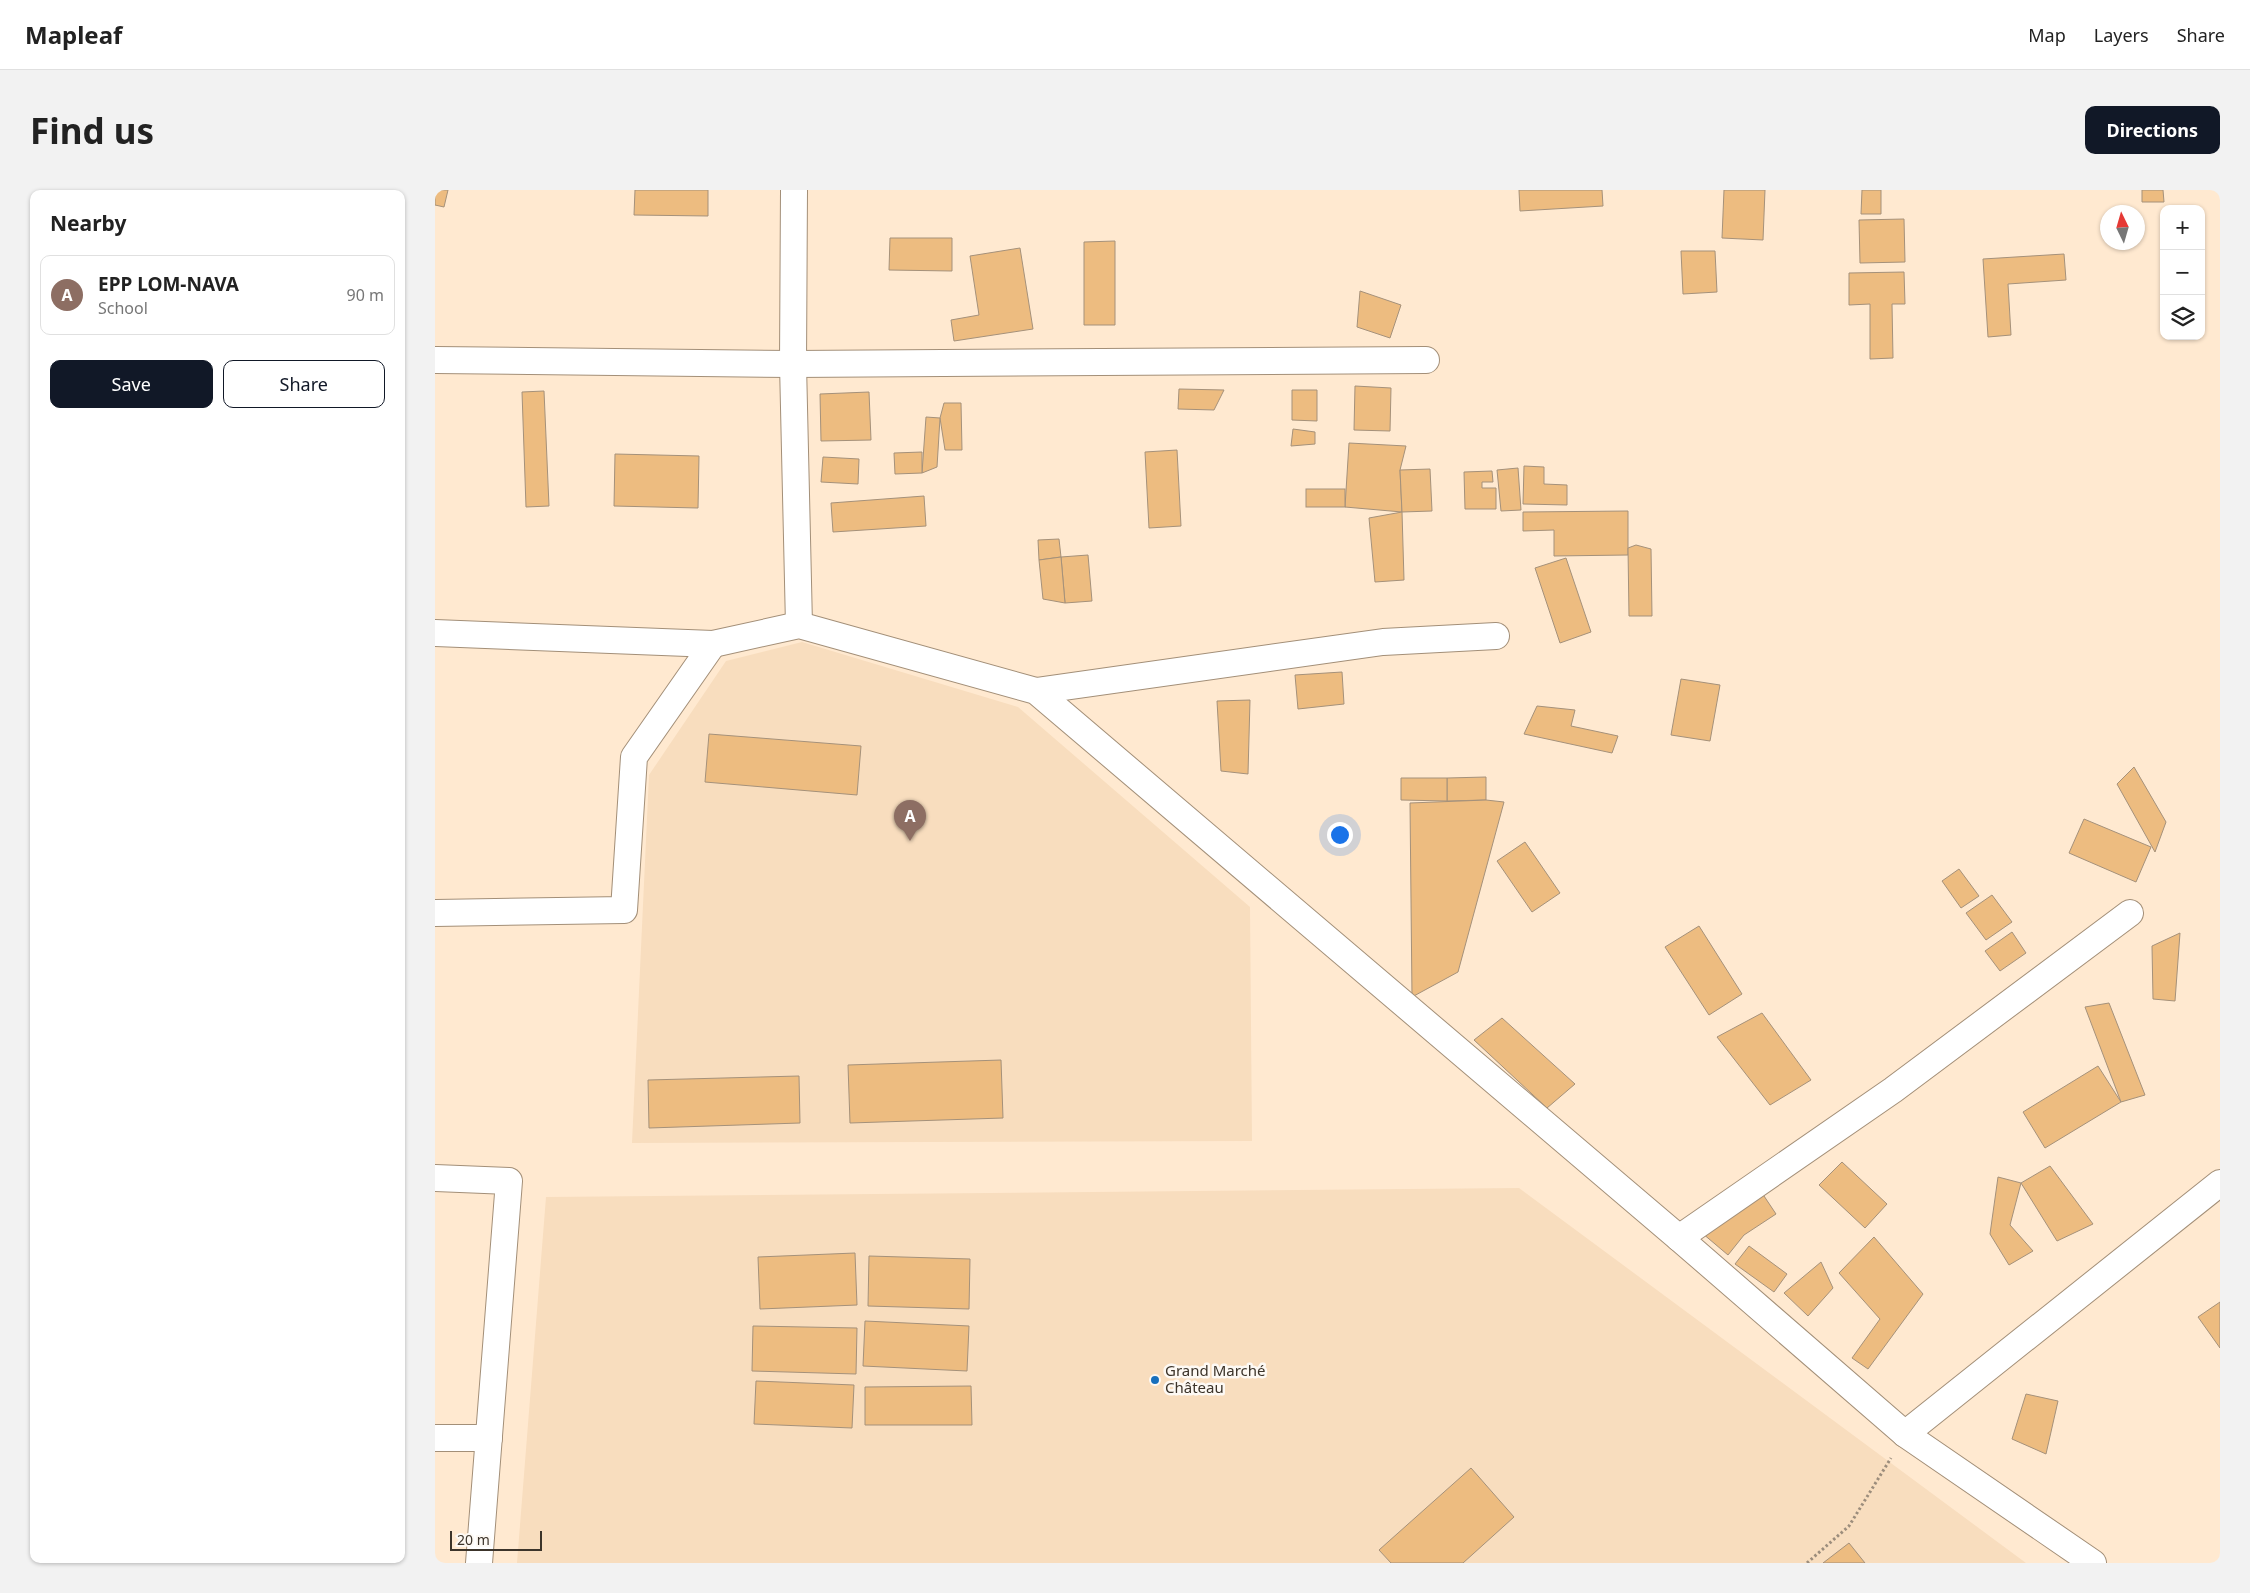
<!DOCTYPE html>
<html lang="en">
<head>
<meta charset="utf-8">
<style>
	:root { --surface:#fff; --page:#f2f2f2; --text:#222; --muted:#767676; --line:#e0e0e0; --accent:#111827 }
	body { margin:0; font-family:"Noto Sans",sans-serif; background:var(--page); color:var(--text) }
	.controls { position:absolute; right:15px; top:15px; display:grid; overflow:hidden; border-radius:10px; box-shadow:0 1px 4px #0004 }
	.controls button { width:45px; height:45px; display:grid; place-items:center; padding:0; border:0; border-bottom:1px solid var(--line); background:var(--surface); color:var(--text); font:25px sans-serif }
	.compass { position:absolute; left:1665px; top:15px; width:45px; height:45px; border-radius:50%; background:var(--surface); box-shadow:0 1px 4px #0004; rotate:355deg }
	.scale { position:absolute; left:15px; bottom:12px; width:92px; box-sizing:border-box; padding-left:5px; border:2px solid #3c342a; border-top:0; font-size:14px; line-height:18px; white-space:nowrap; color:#3c342a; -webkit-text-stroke:4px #fdf9f4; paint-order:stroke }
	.you { position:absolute; left:904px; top:644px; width:18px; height:18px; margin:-12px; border:4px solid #fff; border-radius:50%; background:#1a73e8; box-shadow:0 0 0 8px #1a73e833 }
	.badge { display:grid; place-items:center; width:32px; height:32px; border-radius:50%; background:var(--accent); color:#fff; font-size:16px; font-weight:700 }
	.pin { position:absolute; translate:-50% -41px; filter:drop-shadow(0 1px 2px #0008) }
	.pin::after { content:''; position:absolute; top:26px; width:18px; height:15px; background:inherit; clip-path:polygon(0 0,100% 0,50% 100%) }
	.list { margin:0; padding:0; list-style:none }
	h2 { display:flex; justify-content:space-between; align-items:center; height:65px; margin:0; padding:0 20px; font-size:21px }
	h2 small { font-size:16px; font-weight:400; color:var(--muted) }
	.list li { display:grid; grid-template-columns:32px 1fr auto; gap:15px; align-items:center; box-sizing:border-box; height:80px; margin:0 10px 10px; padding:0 10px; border:1px solid var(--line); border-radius:10px }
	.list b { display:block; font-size:19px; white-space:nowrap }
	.list p { margin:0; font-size:16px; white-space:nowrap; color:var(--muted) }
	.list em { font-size:16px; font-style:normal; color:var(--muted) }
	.actions { display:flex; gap:10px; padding:15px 20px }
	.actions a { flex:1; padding:11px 0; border:1px solid var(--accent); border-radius:10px; text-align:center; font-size:18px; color:var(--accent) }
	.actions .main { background:var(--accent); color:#fff }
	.icon { flex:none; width:28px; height:28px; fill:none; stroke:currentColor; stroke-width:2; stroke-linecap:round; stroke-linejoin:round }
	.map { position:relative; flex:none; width:1785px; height:1373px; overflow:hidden; border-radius:10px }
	header { display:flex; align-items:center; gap:30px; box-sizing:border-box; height:70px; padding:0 25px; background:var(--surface); border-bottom:1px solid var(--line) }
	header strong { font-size:24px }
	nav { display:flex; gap:28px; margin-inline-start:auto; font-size:18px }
	.intro { display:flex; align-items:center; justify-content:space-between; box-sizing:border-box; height:120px; padding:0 30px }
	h1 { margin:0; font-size:35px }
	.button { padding:12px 22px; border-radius:10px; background:var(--accent); color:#fff; font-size:18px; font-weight:700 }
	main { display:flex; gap:30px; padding:0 30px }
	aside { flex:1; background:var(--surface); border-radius:10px; box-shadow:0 1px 4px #0004 }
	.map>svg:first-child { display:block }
</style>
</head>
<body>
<header>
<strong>Mapleaf</strong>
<nav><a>Map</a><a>Layers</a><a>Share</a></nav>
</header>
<div class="intro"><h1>Find us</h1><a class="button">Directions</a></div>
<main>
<aside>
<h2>Nearby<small></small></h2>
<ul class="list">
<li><span class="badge" style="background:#8d6e63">A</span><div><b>EPP LOM-NAVA</b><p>School</p></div><em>90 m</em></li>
</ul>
<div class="actions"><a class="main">Save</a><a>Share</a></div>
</aside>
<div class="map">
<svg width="1785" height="1373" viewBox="0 0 1785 1373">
	<rect width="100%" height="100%" fill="#ffe9d0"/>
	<g fill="#f8ddbe">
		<polygon points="367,452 583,517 815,717 817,951 197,953 214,585 291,471"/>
		<polygon points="1084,998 1591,1373 82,1373 111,1007"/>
	</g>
	<g fill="#edbc80" stroke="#a5917a">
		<polygon points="0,0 13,0 9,17 0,15"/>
		<polygon points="200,0 273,0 273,26 199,25"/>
		<polygon points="1084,0 1167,0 1168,16 1085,21"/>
		<polygon points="1289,0 1330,0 1328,50 1287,48"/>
		<polygon points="1427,0 1446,0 1446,24 1426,24"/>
		<polygon points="1707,0 1728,0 1729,12 1707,12"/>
		<polygon points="1469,29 1470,72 1425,73 1424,30"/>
		<polygon points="455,48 517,48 517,81 454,80"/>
		<polygon points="680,51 680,135 649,135 649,52"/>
		<polygon points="585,58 598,139 519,151 516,130 544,125 535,66"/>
		<polygon points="1246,61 1280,61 1282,102 1248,104"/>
		<polygon points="1629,64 1631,90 1573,94 1576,145 1553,147 1548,69"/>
		<polygon points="1469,82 1470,114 1457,114 1458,168 1435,169 1435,114 1414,115 1414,83"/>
		<polygon points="925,101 966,115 955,148 922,137"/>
		<polygon points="920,196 956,198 955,241 919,240"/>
		<polygon points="744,199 789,200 779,220 743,219"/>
		<polygon points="857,200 882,200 882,231 857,230"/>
		<polygon points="109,201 114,316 91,317 87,202"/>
		<polygon points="434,202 436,250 386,251 385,204"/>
		<polygon points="509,213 526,213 527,260 510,260 505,228"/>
		<polygon points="491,227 505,228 502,277 487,283"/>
		<polygon points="858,239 880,242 880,254 856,256"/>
		<polygon points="914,253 971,256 965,280 967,322 910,317"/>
		<polygon points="742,260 746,336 714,338 710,262"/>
		<polygon points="487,262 487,283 460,284 459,263"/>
		<polygon points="180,264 264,266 263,318 179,316"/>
		<polygon points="388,267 424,269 423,294 386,292"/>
		<polygon points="1089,276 1109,277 1109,294 1132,295 1132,315 1088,314"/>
		<polygon points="1083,278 1086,320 1066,321 1062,280"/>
		<polygon points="995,279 997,321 967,322 965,280"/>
		<polygon points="1057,281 1058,292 1047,292 1047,298 1061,298 1061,319 1030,319 1029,282"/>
		<rect x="871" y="299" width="39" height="18"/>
		<polygon points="489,306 491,336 398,342 396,313"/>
		<polygon points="1193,321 1193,365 1119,366 1119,340 1088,341 1088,322"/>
		<polygon points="967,322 969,390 940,392 934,328"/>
		<polygon points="624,349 626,367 604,370 603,350"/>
		<polygon points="1201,355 1216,359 1217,426 1194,426 1193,358"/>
		<polygon points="653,365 657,411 630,413 626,367"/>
		<polygon points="626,367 630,413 608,409 604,370"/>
		<polygon points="1131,368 1156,442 1125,453 1100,378"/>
		<polygon points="907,482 909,514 863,519 860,485"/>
		<polygon points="1246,489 1285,495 1275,551 1236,545"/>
		<polygon points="815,510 813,584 786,581 782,511"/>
		<polygon points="1102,516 1140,520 1136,536 1183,546 1177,563 1089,544"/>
		<polygon points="274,544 426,556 422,605 270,592"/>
		<polygon points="1699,577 1731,632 1720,662 1682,594"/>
		<polygon points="1051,587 1051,610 1012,611 1012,588"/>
		<polygon points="966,588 1012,588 1012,611 966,610"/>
		<polygon points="1051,610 1069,612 1023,782 977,807 975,613"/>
		<polygon points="1649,629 1716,657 1701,692 1634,663"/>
		<polygon points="1090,652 1125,703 1097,722 1062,671"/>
		<polygon points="1524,679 1544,706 1526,718 1507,691"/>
		<polygon points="1557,705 1577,732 1551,750 1531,723"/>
		<polygon points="1264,736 1307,804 1274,825 1230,757"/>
		<polygon points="1577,742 1591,763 1565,781 1550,761"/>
		<polygon points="1745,743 1740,811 1718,809 1717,756"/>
		<polygon points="1674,813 1710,905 1686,912 1650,817"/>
		<polygon points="1327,823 1376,890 1335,915 1282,847"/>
		<polygon points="1067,828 1140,894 1112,918 1039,850"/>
		<polygon points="566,870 568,928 415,933 413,875"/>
		<polygon points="1663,876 1686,912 1610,958 1588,922"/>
		<polygon points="364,886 365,933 214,938 213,890"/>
		<polygon points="1407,972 1452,1014 1430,1038 1384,995"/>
		<polygon points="1615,976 1658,1034 1622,1051 1586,993"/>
		<polygon points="1563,987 1586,993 1575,1035 1598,1061 1574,1075 1555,1044"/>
		<polygon points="1327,1003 1341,1024 1309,1045 1293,1065 1267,1043"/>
		<polygon points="1439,1047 1488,1104 1433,1179 1417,1168 1445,1129 1404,1083"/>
		<polygon points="1314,1056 1352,1084 1339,1102 1300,1074"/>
		<polygon points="420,1063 422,1115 325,1119 323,1067"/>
		<polygon points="434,1066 535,1069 534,1119 433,1116"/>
		<polygon points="1386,1072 1398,1098 1373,1126 1349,1103"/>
		<polygon points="1785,1112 1785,1158 1763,1127"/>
		<polygon points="430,1131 534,1136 532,1181 428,1176"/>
		<polygon points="318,1136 422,1138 421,1184 317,1181"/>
		<polygon points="321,1191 419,1195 417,1238 319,1234"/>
		<polygon points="536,1196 537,1235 430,1235 430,1197"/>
		<polygon points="1591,1204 1623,1211 1611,1264 1577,1249"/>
		<polygon points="1036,1278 1079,1327 1028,1373 956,1373 944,1360"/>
		<polygon points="1414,1353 1430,1373 1388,1373"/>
	</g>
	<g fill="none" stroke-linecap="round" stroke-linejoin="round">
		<defs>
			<g id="minor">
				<polyline points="359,0 358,174 364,435"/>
				<polyline points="0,170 358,174 991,170"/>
				<polyline points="0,443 278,454 364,435 601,501 1244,1048 1470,1244 1658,1373"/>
				<polyline points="601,501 948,452 1061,446"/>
				<polyline points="0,723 189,720 199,567 278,454"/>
				<polyline points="0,988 74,991 44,1373"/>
				<polyline points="1244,1048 1458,900 1695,723"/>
				<polyline points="1470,1244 1785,993"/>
				<polyline points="0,1248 54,1248"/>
			</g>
		</defs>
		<use href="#minor" stroke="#a38f78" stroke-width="28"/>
		<polyline stroke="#9c8d7c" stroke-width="3" stroke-dasharray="2.5 2.5" stroke-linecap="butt" points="1372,1373 1414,1336 1456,1268"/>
		<use href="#minor" stroke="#fff" stroke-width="26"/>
	</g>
	<circle fill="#186fbc" stroke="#fdf9f4" stroke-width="2" cx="720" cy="1190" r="5"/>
	<g text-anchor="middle" stroke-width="5" stroke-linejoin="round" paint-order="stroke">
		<g font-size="15" fill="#3c342a" stroke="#fdf9f4" text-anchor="start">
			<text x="730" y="1186">Grand Marché<tspan x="730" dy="17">Château</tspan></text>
		</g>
	</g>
</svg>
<div class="controls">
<button>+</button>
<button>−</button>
<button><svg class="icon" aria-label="layers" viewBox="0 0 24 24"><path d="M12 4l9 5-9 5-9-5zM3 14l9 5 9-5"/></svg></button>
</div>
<svg class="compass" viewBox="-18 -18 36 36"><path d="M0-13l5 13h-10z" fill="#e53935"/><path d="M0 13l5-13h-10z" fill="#767676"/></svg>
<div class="scale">20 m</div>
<div class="you"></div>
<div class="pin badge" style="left:475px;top:651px;background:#8d6e63">A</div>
</div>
</main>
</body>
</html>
